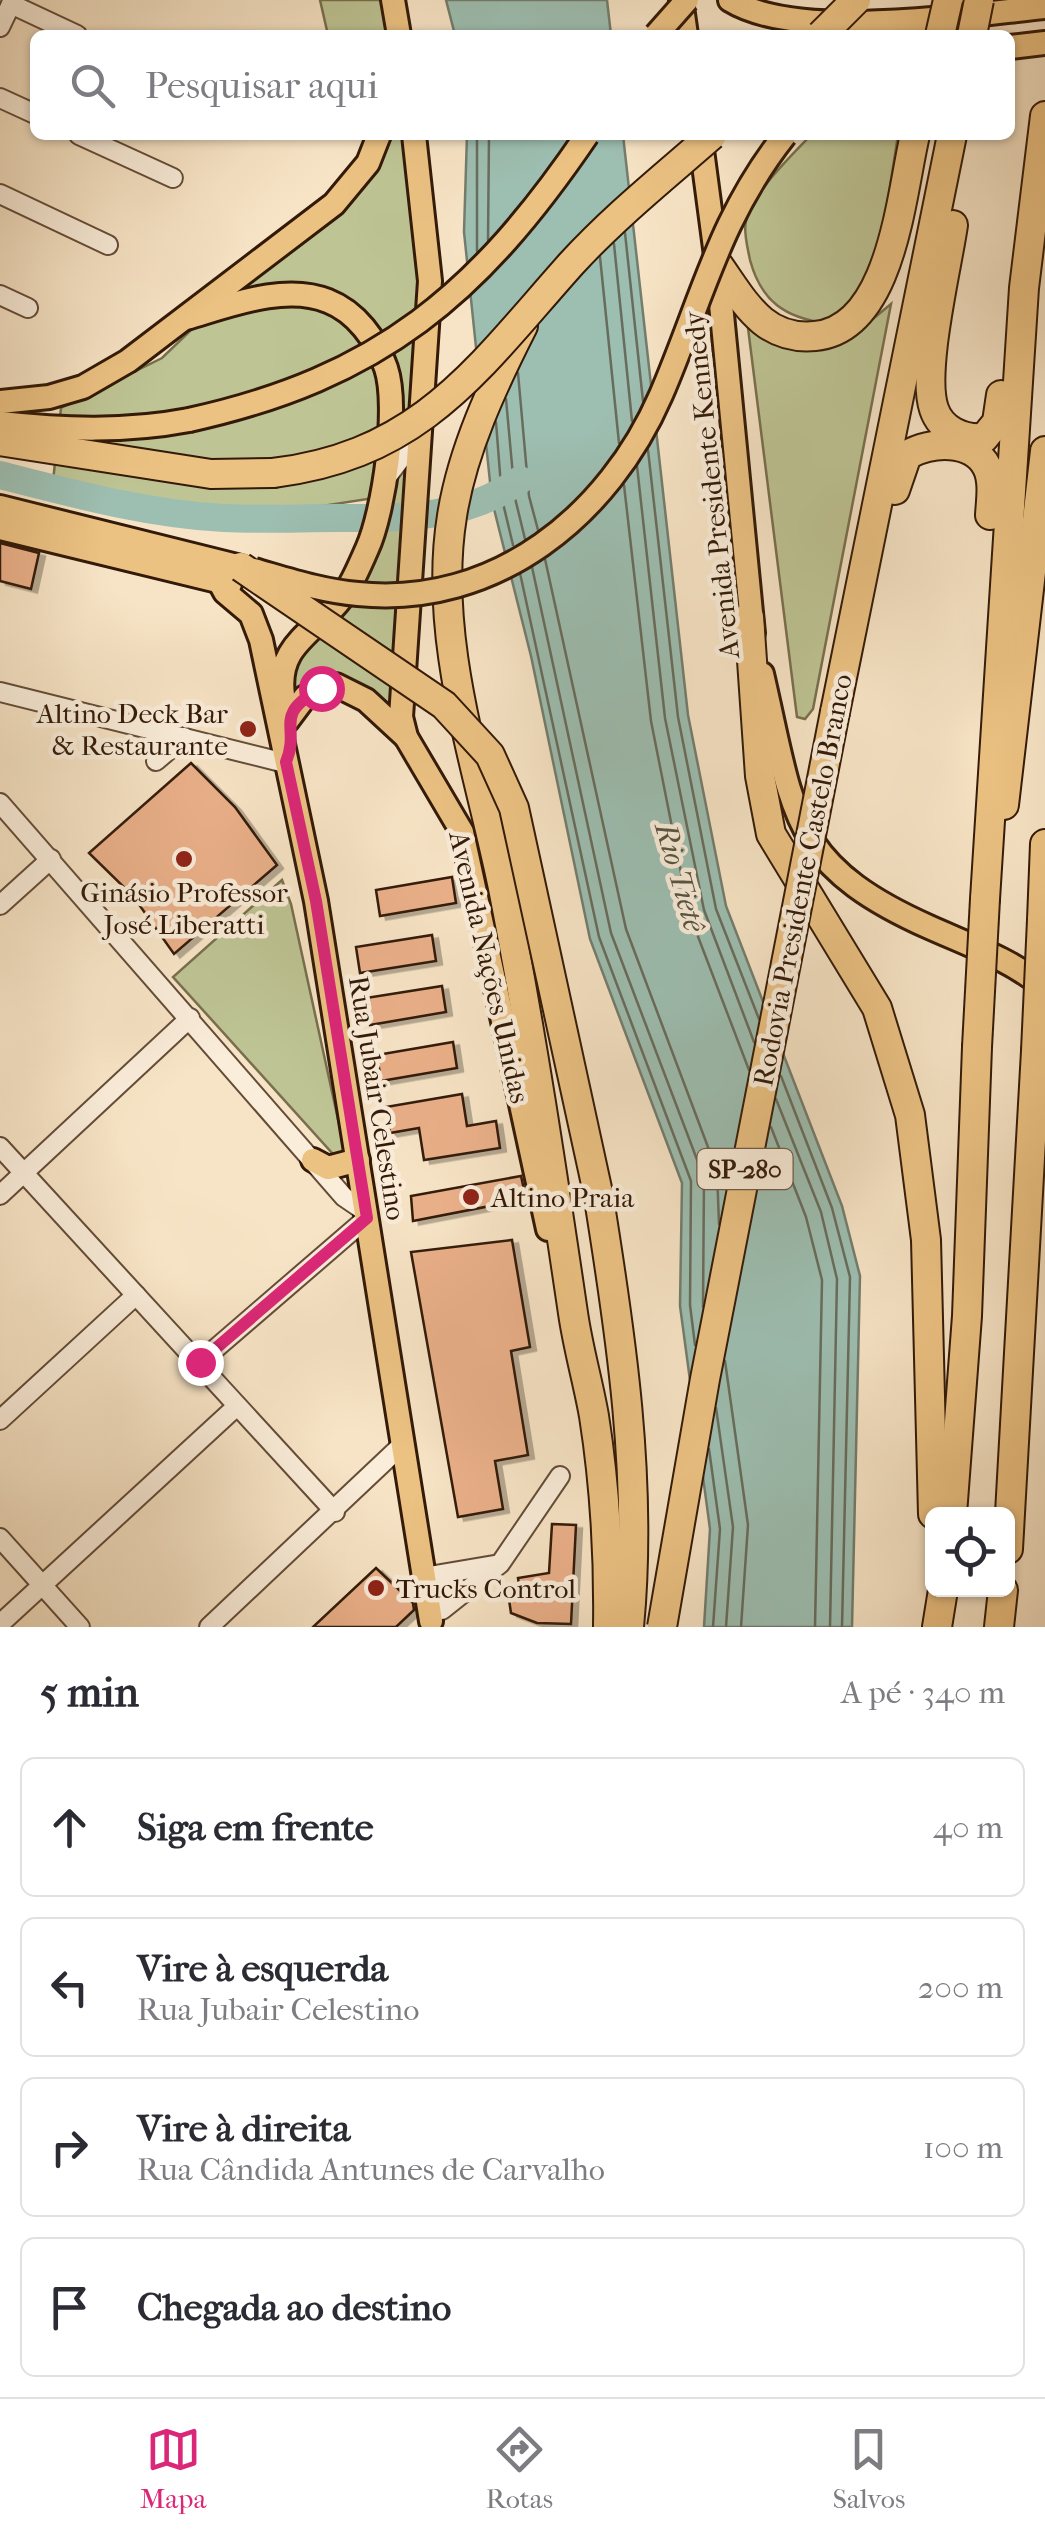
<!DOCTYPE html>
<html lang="pt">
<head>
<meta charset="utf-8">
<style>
	:root { --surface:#fff; --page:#f7f7f7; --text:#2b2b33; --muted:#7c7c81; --line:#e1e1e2; --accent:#db2777 }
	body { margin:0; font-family:"IM FELL French Canon",serif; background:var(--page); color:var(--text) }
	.controls { position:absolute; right:30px; bottom:30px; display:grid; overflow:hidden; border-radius:15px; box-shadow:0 2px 8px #0004 }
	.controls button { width:90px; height:90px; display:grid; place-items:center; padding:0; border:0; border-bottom:2px solid var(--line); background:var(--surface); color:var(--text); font:50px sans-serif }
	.stop { position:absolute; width:30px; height:30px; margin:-22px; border:8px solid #db2777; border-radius:50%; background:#fff }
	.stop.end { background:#db2777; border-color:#fff; box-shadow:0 2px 10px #0008 }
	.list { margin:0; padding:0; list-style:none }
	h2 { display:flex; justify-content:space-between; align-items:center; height:130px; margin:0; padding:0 40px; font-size:42px }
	h2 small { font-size:32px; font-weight:400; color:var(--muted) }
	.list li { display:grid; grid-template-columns:65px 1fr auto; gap:30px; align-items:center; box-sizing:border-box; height:140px; margin:0 20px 20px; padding:0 20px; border:2px solid var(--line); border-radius:15px }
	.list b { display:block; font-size:38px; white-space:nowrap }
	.list p { margin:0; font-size:32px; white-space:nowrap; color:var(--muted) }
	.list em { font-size:32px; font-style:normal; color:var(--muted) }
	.icon { flex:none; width:55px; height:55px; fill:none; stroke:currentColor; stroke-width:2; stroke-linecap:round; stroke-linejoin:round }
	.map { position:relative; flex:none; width:1045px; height:1627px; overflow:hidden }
	.search { position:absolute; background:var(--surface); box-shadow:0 2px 8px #0004; left:30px; right:30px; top:30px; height:110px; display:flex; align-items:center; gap:25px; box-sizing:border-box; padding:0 35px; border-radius:15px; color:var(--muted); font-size:38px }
	.sheet { height:770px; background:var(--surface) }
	nav { display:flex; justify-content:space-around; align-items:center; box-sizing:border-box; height:140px; border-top:2px solid var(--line); background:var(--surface); font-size:28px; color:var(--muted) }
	nav a { display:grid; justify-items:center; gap:5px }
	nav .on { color:var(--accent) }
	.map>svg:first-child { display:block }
</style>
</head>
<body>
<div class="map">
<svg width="1045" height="1627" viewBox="0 0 1045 1627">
	<defs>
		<filter id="shadow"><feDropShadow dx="6" dy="3.5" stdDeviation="0" flood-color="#0004"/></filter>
	</defs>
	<rect width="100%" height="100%" fill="#f7e4c6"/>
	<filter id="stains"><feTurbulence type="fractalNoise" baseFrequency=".002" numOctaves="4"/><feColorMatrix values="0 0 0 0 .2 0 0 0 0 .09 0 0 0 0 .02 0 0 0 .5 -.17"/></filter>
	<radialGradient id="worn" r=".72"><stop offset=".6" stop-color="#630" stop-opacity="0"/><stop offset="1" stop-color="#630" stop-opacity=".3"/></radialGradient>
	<g fill="#bec494" stroke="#786f4e" stroke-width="2.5">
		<polygon points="320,0 385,0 389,35 328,35"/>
		<polygon points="379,135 414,135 424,199 401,717 349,688 297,705 285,663 333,608 380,497 277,513 156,504 53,481 61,408 162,358 261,263 307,227"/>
		<path d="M811,135h87l-20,129 -12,25 -40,34c-41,-5 -65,-22 -76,-63 -2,-11 -7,-28 -4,-39 6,-28 46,-66 65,-86z"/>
		<polygon points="891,304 813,709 805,719 797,717 747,320 851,337"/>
		<polygon points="282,880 291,904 346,1156 333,1154 173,977"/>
	</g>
	<g fill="#9dbfb2" stroke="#737d6e" stroke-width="2.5">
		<polygon points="446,0 607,0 611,35 455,35"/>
		<polygon points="467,135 623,135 688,715 726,906 842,1206 860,1276 852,1627 704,1627 710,1529 680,1306 682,1183 590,939 531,656 492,501 464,232"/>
	</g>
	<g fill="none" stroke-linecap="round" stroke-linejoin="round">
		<g stroke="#686c5d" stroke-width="2.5">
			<polyline points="625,233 643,401"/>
			<polyline points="488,240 489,135"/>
			<polyline points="614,244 632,421"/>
			<polyline points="477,251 477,135"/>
			<polyline points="600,257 619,443"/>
			<polyline points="518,373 529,496 538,530"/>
			<polyline points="506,399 515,498 525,539"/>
			<polyline points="496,422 502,499 513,545"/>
			<polyline points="648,450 678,717 716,909 759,1019"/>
			<polyline points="637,466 665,718 704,910 754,1042"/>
			<polyline points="624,485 651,721 689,913 749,1070"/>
			<polyline points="545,559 626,929 717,1171 719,1224"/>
			<polyline points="532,567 611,933 704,1178 703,1307"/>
			<polyline points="520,573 599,937 691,1181 690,1305 695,1345"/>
			<polyline points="781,1076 832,1208 850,1277 842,1627"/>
			<polyline points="776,1099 821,1212 837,1279 830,1627"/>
			<polyline points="771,1127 806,1217 822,1280 815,1627"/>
			<polyline points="725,1361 748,1525 741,1627"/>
			<polyline points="716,1408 733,1527 726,1627"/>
			<polyline points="709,1449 720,1529 713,1627"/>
		</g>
		<path stroke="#9dbfb2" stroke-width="28" d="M0,475c74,19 148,39 224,43 38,2 76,0 114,0 64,0 129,1 182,-38"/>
	</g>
	<g fill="#eab089" stroke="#331a08" stroke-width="2.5" filter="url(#shadow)">
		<polygon points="0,543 39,553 31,589 0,581"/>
		<polygon points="191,763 235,807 277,865 174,954 133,896 89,853"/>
		<polygon points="452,877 456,903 380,916 376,890"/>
		<polygon points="432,935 436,961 360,973 356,947"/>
		<polygon points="442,986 446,1012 370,1025 366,998"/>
		<polygon points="453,1042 457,1068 381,1081 377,1055"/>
		<polygon points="462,1094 467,1126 496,1121 500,1148 424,1160 419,1128 390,1133 386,1107"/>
		<polygon points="521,1176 526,1199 413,1221 411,1196"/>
		<polygon points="512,1240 530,1347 511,1351 528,1455 495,1461 503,1509 458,1517 411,1252"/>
		<polygon points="552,1524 576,1525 571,1624 537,1623 511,1613 507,1586 519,1584 518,1578 549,1573"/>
		<polygon points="376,1568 413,1603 414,1610 396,1627 313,1627"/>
	</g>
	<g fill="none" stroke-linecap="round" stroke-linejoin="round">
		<defs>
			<g id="minor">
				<polyline points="11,4 77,35"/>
				<polyline points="0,27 13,0"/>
				<polyline points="0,98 35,114"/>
				<polyline points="79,135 173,178"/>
				<polyline points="0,194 108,245"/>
				<polyline points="0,295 28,308"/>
				<polyline points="386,478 422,431"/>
				<polyline points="0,692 285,763"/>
				<polyline points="156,761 184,737"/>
				<polyline points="0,803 344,1197 366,1212"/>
				<polyline points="0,905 51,859"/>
				<polyline points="0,1147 335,1512"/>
				<polyline points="0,1195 190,1018"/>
				<polyline points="200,1362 367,1218"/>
				<polyline points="0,1420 136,1295"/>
				<polyline points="0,1538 80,1627"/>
				<polyline points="435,1575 494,1565"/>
				<polyline points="442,1610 500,1564 560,1476"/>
				<polyline points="0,1624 237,1406"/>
				<polyline points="209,1627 403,1444"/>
			</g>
			<g id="major">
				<polyline points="393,0 399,35"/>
				<polyline points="681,0 686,35"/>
				<path d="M730,0c68,42 236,15 315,7"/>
				<polyline points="1010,47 1045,43"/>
				<polyline points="414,135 430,281 401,717 406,737 462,832 548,1229"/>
				<polyline points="700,135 717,263 753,633"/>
				<path d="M186,318c42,-12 99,-35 142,-17 28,11 48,38 58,67 13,39 -2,144 -19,181 -9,20 -18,43 -34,59 -27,29 -56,42 -50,87"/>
				<polyline points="0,402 49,397 83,387 128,361 334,204 368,163 379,135"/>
				<path d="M0,423c64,7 126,9 189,-3"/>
				<polyline points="0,507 241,567"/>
				<polyline points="0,528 230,584"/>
				<polyline points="219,581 225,592 251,614 261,640 316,901 431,1621"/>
				<path d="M762,674c32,137 26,190 167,253 40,18 83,33 116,61"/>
				<polyline points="287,721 305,697 336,685 366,700 406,737"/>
				<polyline points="313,1160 328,1168 358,1160"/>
			</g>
			<g id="highway">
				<path d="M953,225c-6,42 -32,147 -19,184 7,21 29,31 50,29l13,-16 4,-27"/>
				<path d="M717,263c27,38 46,78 98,73 77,-7 86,-142 100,-201"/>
				<path d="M523,326c-30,59 -61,125 -71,190 -20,123 27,253 51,372 28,142 49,283 70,425 5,35 15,69 21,103 11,70 15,140 14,211"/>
				<polyline points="0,441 211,474 273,473"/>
				<path d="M895,490l12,-35c23,-14 66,-16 80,12 7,14 4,32 3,48"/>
				<polyline points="749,617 760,776 771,834 877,1008 910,1115 926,1240 933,1514"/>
				<polyline points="835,712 952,135"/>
				<polyline points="1004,805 1045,451"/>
				<polyline points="985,899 1024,288 1045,116"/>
				<polyline points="1042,920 1045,844"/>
				<path d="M598,1193c23,142 45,289 31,434"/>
				<polyline points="952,1514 967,1316 977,1047"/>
				<polyline points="1008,1549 1036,1051"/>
				<polyline points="937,1627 943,1590"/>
				<polyline points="999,1627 1003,1590"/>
			</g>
		</defs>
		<use href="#minor" stroke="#644c38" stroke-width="22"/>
		<use href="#major" stroke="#331a08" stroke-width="28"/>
		<use href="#highway" stroke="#331a08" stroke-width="32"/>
		<use href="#minor" stroke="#faedda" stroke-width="18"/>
		<use href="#major" stroke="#ecc283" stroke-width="22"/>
		<use href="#highway" stroke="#ecc283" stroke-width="28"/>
		<defs>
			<g id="major-bridge">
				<polyline points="656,35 687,0"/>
				<path d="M189,420c191,-42 290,-126 398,-285"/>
				<path d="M254,570c35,10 68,21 104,24 138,14 251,-79 303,-199 41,-95 58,-177 124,-260"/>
			</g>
			<g id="highway-bridge">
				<polyline points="821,35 856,0"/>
				<polyline points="940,35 948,0"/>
				<polyline points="972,35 979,0"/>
				<path d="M273,473c149,-18 206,-106 298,-209 43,-47 93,-87 141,-129"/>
				<polyline points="241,567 444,705 490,755 514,808 598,1193"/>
				<polyline points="977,1047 985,899"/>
				<polyline points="1036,1051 1042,920"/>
				<polyline points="662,1627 705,1379 835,712"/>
			</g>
		</defs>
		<use href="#major-bridge" stroke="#331a08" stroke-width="28" stroke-linecap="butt"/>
		<use href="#highway-bridge" stroke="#331a08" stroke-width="32" stroke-linecap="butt"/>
		<use href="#major-bridge" stroke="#ecc283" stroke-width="22"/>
		<use href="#highway-bridge" stroke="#ecc283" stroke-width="28"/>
	</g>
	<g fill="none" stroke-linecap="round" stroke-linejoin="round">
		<path stroke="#db2777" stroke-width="12" d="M200,1362l167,-144 -51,-317 -30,-139c15,-37 -15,-45 35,-74"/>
	</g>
	<g fill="#8f2418" stroke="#faedda" stroke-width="4">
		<circle cx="248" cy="729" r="10"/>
		<circle cx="184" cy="859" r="10"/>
		<circle cx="471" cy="1197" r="10"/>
		<circle cx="376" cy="1588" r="10"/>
	</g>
	<g text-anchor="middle" stroke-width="9" stroke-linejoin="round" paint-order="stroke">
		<rect fill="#faedda" stroke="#6f5947" stroke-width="2.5" x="697.5" y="1149" width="95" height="40" rx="8"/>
		<g font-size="25" font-weight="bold" fill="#331a08">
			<text x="745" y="1178">SP-280</text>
		</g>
		<g font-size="28" fill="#331a08" stroke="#faedda">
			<text transform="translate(711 485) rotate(-96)" y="10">Avenida Presidente Kennedy</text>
			<text transform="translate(802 880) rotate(-79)" y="10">Rodovia Presidente Castelo Branco</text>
			<text transform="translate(490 967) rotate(77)" y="10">Avenida Nações Unidas</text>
			<text transform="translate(378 1098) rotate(81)" y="10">Rua Jubair Celestino</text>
		</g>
		<g font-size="28" fill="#331a08" stroke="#faedda" text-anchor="start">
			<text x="228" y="723" text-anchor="end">Altino Deck Bar<tspan x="228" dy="32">&amp; Restaurante</tspan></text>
			<text x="184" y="902" text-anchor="middle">Ginásio Professor<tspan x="184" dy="32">José Liberatti</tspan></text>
			<text x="491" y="1207">Altino Praia</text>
			<text x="396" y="1598">Trucks Control</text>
		</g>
		<g font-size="30" font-style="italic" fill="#585444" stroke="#faedda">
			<text transform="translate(680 877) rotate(74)" y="10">Rio Tietê</text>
		</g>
	</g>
	<rect width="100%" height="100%" filter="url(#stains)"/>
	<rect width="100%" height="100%" fill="url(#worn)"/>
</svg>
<div class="controls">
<button><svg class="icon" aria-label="locate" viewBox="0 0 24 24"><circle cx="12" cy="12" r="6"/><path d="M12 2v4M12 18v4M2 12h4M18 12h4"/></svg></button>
</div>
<div class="stop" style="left:321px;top:688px"></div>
<div class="stop end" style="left:200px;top:1362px"></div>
<div class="search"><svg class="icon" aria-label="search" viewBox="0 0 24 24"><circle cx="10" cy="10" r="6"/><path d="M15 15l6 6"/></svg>Pesquisar aqui</div>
</div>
<section class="sheet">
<h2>5 min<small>A pé · 340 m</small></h2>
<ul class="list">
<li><svg class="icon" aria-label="ahead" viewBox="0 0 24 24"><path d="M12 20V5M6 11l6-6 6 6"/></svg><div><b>Siga em frente</b></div><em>40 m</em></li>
<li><svg class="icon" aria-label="left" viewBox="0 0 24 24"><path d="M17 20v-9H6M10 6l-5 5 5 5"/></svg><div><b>Vire à esquerda</b><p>Rua Jubair Celestino</p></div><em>200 m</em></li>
<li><svg class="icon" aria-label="right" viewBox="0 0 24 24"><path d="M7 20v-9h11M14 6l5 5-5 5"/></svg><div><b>Vire à direita</b><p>Rua Cândida Antunes de Carvalho</p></div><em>100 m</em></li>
<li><svg class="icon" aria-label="arrive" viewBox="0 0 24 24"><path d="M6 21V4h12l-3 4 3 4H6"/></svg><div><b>Chegada ao destino</b></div></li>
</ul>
</section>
<nav>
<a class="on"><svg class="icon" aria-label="map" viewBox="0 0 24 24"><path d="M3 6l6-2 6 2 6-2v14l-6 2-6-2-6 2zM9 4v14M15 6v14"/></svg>Mapa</a>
<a><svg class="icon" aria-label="directions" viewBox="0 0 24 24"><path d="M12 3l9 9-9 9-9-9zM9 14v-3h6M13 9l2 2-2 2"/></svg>Rotas</a>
<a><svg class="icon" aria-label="saved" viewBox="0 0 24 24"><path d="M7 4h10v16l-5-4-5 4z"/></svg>Salvos</a>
</nav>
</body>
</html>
